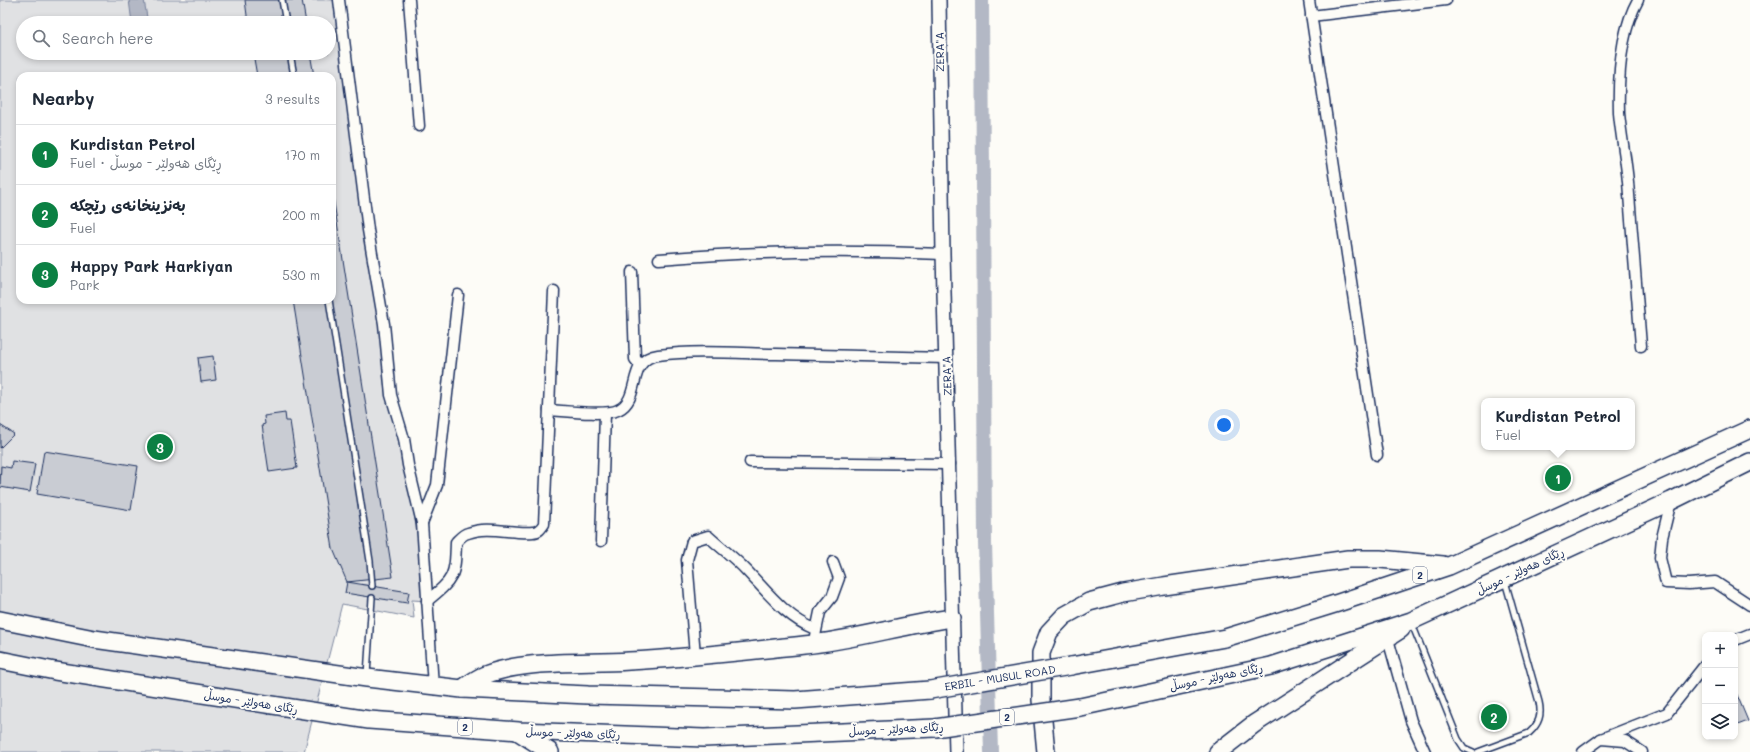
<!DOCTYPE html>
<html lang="en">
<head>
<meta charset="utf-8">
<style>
	:root { --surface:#fff; --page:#f6f6f7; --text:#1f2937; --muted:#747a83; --line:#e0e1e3; --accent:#0b8043 }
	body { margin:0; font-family:Mali,"Playpen Sans Arabic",sans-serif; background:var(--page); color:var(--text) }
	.controls { position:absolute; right:12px; bottom:12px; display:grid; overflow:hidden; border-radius:8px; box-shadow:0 2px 6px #0003 }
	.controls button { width:36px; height:36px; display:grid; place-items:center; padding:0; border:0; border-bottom:1px solid var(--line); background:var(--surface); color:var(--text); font:20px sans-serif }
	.you { position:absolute; left:1224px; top:425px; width:14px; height:14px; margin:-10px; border:3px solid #fff; border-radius:50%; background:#1a73e8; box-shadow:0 0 0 6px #1a73e833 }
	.badge { display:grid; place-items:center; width:26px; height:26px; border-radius:50%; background:var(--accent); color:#fff; font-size:13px; font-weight:700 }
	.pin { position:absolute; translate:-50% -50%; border:2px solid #fff; box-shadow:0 1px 4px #0006 }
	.popup { position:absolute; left:1481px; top:398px; width:154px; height:52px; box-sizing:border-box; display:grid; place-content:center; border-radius:8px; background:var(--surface); filter:drop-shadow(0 1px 3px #0005); font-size:13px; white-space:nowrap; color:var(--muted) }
	.popup b { font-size:15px; color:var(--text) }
	.popup::after { content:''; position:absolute; left:50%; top:100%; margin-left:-8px; border:8px solid transparent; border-top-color:var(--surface) }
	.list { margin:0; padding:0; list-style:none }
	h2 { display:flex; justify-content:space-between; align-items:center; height:52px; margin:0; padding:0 16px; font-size:17px }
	h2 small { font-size:13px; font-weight:400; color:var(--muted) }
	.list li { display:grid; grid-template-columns:26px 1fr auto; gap:12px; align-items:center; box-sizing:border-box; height:60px; padding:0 16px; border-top:1px solid var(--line) }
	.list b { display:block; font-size:15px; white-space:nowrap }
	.list p { margin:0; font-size:13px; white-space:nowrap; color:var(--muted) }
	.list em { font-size:13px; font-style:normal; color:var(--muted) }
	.icon { flex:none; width:22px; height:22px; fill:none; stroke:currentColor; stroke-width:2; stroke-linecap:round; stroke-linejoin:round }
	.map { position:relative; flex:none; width:1750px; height:752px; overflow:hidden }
	.search { position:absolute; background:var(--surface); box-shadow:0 2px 6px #0003; left:16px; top:16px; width:320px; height:44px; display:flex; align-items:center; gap:10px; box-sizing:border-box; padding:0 14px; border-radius:22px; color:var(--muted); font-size:15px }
	.panel { position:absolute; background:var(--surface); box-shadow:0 2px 6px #0003; left:16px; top:72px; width:320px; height:232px; border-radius:12px }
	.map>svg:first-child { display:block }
</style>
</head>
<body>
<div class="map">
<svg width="1750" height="752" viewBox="0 0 1750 752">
	<rect width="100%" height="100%" fill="#fdfcf7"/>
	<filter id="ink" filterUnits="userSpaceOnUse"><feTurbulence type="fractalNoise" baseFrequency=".025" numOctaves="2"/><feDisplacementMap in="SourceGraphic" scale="8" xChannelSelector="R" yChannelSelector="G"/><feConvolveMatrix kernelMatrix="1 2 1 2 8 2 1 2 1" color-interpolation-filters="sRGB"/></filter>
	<g filter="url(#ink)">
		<path fill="#e0e1e3" stroke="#7e88a0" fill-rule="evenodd" d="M0,0h338l89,601 -15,-1 2,18 -72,-14 -38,148h-304zM23,23h306v30h-306zM20,76h312v224h-312z"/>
		<polygon fill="#b3b8c5" stroke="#76819c" points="129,0 144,0 148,23 132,23"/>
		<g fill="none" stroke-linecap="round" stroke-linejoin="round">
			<polyline stroke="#b3b8c5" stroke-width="14" points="982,0 985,543 991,752"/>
		</g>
		<g fill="#c9ccd3" stroke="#1b2f5e">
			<polygon points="245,0 302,0 306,23 248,23"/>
			<polygon points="253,53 310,53 314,76 257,76"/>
			<polygon points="332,190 393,577 347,582 333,549 293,300 332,300"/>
			<polygon points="213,356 216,380 201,382 198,358"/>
			<polygon points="285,413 286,421 290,421 297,468 269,472 262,425 265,424 264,416"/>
			<polygon points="0,425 14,434 0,448"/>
			<polygon points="44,451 138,466 131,510 37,494"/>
			<polygon points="12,461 35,464 30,492 0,487 1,466 11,468"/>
			<polygon points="347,582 409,592 407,603 345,593"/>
			<polygon points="1735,690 1748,721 1735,726"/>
		</g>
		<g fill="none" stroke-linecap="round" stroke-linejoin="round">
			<defs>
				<g id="service">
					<polyline points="282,0 286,23"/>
					<polyline points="290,53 294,76"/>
					<polyline points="329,300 370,561 372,586"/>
					<polyline points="1412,624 1458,739 1464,748 1473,752"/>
					<polyline points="367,675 372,598"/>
					<path d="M1478,752l51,-19c10,-9 13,-18 10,-31l-34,-121"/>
				</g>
				<g id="minor">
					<polyline points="339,0 368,230 384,324 391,395 404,439 408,465 422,523 433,686"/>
					<polyline points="409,0 419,126"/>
					<polyline points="1309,0 1377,455"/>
					<path d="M1638,0c-18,32 -20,77 -19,113 2,23 7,46 9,69 4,55 9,109 13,164"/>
					<polyline points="1311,16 1446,0"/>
					<path d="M659,259c95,-8 189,-9 284,-5"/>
					<polyline points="632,272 635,359 640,365"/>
					<path d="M549,410c15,1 57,6 69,0 24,-11 8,-51 40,-55 37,-5 77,-2 115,-1 58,1 116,3 173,4"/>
					<polyline points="750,462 950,464"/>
					<polyline points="1671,501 1662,538 1660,558 1666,583 1689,584 1715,582 1750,605"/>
					<polyline points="422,523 437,485 458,295"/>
					<polyline points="601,541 605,413"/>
					<path d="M427,601c27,-22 28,-24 29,-59 3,-3 7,-8 12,-9 21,-8 43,1 65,-1 6,0 8,-4 11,-8l10,-233"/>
					<polyline points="815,636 820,612 832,597 839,578 833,562"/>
					<polyline points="1388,639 1411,721 1425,752"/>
					<polyline points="1735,640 1750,634"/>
					<path d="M695,655l-8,-95 5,-19 16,-5c13,12 28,23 39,35 21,22 40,47 68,58"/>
					<polyline points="1601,739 1667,713 1705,665"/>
					<polyline points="1583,752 1601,739 1625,741 1642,752"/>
				</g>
				<polyline id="tertiary" points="939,0 943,254 956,752"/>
				<g id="trunk">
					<polyline points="0,620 94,639 367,678 462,689 588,695 795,700 930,690"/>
					<polyline points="0,660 55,671 369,720 519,731 704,738 935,728"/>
					<polyline points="1071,666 1225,638 1338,603 1449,566 1750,429"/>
					<path d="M462,689c7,-5 15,-11 23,-14 41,-16 101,-11 144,-14 58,-3 117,-10 175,-16 50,-5 98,-20 148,-27"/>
					<polyline points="1080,707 1271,666 1411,621 1671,501 1750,462"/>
					<polyline points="519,732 550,752"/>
					<polyline points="1046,752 1041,700 1041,653 1049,632 1064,616 1089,602 1123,593 1164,586 1348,559 1380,559 1443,565"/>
					<polyline points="1218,752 1254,724 1401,629"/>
				</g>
			</defs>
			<use href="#service" stroke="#1b2f5e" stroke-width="8"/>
			<use href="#minor" stroke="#1b2f5e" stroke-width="13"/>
			<use href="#tertiary" stroke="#1b2f5e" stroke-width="16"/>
			<use href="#trunk" stroke="#1b2f5e" stroke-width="20"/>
			<use href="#service" stroke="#fdfcf7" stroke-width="5"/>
			<use href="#minor" stroke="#fdfcf7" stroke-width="10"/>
			<use href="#tertiary" stroke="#fdfcf7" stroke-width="13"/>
			<use href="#trunk" stroke="#fdfcf7" stroke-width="17"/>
			<defs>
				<g id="trunk-bridge">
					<polyline points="930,690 1071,666"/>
					<polyline points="935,728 1080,707"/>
				</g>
			</defs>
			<use href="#trunk-bridge" stroke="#1b2f5e" stroke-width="20" stroke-linecap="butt"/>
			<use href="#trunk-bridge" stroke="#fdfcf7" stroke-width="17"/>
		</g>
	</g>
	<g text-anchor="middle" stroke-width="4" stroke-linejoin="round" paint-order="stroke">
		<g fill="#fdfcf7" stroke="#5f6c8c" stroke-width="1">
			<rect x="1413" y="567" width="14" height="16" rx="3"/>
			<rect x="1000" y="709" width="14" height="16" rx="3"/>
			<rect x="458" y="719" width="14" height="16" rx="3"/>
		</g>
		<g font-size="10" font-weight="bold" fill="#1b2f5e">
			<text x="1420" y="579">2</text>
			<text x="1007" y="721">2</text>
			<text x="465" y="731">2</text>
		</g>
		<g font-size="11" fill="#1b2f5e" stroke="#fdfcf7">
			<text transform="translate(940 52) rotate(-91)" y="4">ZERA"A</text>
			<text transform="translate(947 376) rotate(-92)" y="4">ZERA"A</text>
			<text transform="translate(1520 571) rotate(-25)" y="4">ڕێگای هەولێر - موسڵ</text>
			<text transform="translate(1216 677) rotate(-12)" y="4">ڕێگای هەولێر - موسڵ</text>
			<text transform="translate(1000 678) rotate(-9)" y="4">ERBIL - MUSUL ROAD</text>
			<text transform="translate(251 702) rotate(9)" y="4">ڕێگای هەولێر - موسڵ</text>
			<text transform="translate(896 729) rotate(-3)" y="4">ڕێگای هەولێر - موسڵ</text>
			<text transform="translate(573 733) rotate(2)" y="4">ڕێگای هەولێر - موسڵ</text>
		</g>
	</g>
</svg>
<div class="controls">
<button>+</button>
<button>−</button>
<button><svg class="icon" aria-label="layers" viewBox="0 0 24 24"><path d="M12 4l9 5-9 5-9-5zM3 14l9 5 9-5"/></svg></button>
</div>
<div class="you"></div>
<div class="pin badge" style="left:1558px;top:478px">1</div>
<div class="popup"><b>Kurdistan Petrol</b>Fuel</div>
<div class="pin badge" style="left:1494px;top:717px">2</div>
<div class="pin badge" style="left:160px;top:447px">3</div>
<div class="search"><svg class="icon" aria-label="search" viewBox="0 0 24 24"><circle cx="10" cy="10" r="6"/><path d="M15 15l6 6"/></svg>Search here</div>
<section class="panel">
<h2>Nearby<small>3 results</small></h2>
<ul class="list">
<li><span class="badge">1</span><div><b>Kurdistan Petrol</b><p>Fuel · ڕێگای هەولێر - موسڵ</p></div><em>170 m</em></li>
<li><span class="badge">2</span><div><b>بەنزینخانەی رێچکە</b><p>Fuel</p></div><em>200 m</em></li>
<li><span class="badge">3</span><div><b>Happy Park Harkiyan</b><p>Park</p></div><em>530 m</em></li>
</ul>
</section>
</div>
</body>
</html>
